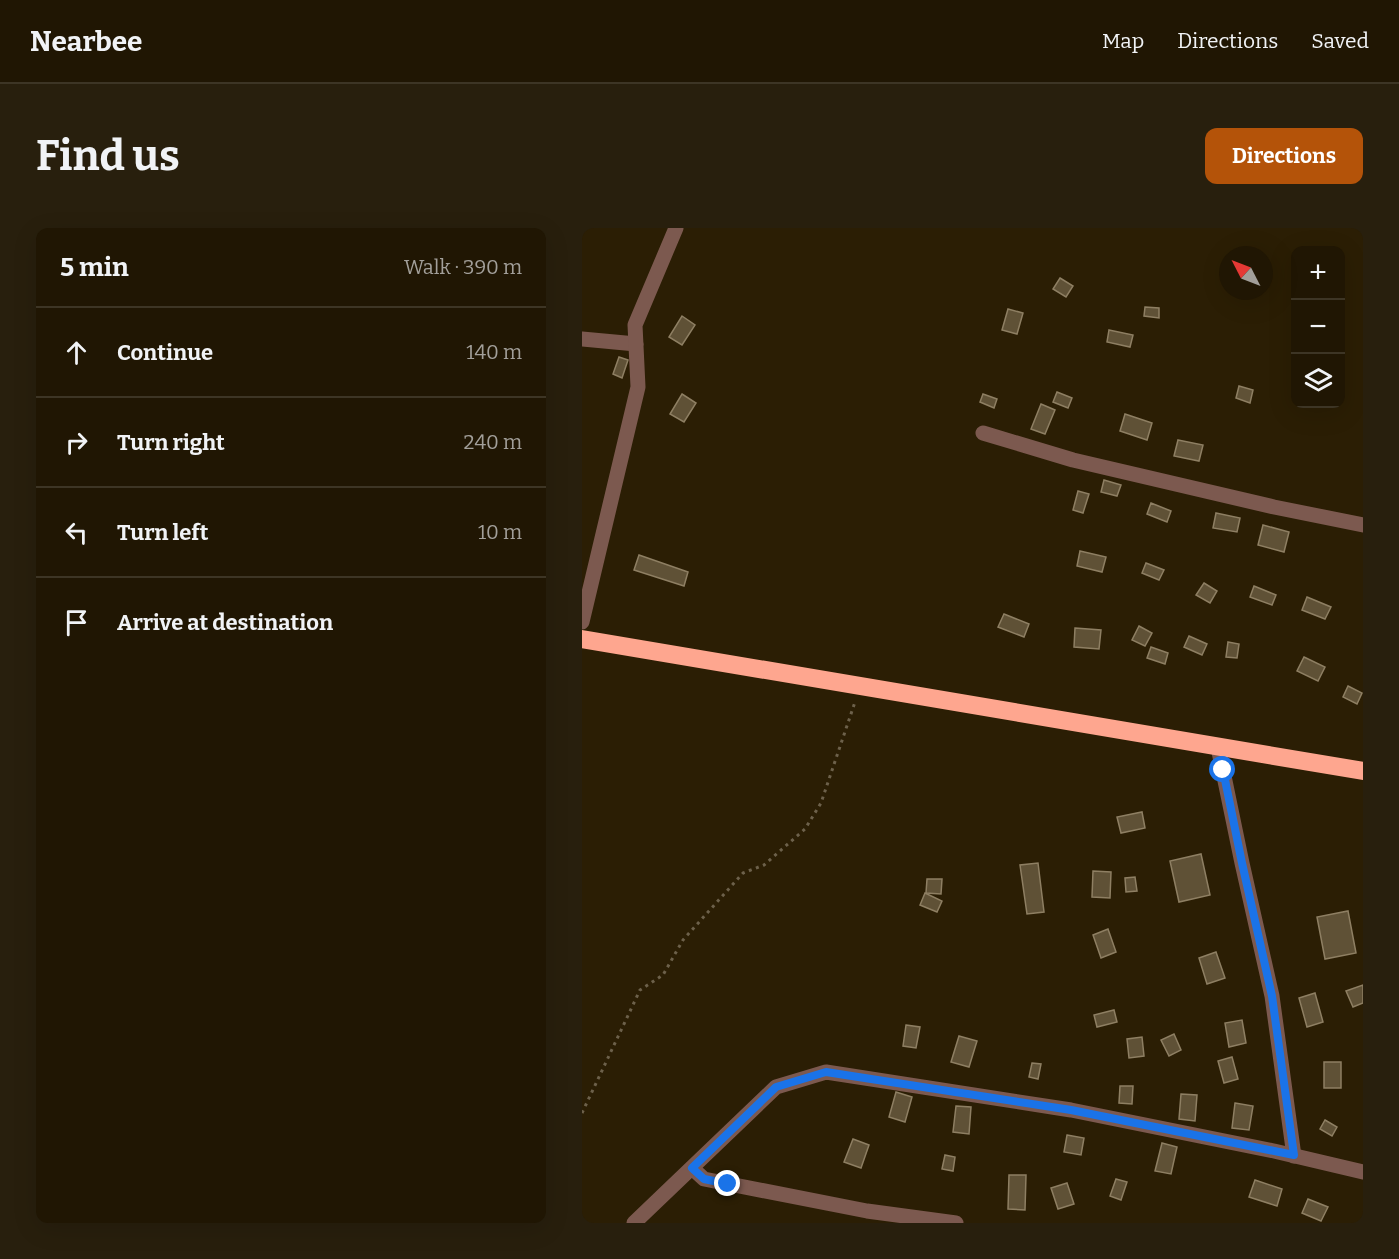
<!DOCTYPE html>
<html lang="en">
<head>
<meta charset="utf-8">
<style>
	:root { --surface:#201603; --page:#281f0d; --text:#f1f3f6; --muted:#a29f9a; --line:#3d3525; --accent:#b45309 }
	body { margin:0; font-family:Bitter,serif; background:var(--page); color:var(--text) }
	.controls { position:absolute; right:18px; top:18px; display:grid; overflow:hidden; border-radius:12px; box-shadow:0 6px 24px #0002 }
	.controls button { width:54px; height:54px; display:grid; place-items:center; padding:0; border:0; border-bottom:2px solid var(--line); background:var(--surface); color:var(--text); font:30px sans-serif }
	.compass { position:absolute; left:637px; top:18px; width:54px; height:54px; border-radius:50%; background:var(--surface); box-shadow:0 6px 24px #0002; rotate:312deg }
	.stop { position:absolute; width:18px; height:18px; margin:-14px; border:4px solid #1a73e8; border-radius:50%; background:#fff }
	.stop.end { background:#1a73e8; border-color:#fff; box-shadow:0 2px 6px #0008 }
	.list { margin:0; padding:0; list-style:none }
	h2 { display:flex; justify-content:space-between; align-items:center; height:78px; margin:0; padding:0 24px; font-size:26px }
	h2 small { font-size:20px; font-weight:400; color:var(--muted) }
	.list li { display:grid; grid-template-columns:39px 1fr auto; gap:18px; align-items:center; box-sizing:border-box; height:90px; padding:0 24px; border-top:2px solid var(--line) }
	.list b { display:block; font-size:22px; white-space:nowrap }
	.list em { font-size:20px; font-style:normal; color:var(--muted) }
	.icon { flex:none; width:33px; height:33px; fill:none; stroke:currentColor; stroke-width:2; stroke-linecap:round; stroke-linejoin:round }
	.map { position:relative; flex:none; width:781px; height:995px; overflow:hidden; border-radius:12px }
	header { display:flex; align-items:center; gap:36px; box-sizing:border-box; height:84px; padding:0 30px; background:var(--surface); border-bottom:2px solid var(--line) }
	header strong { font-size:28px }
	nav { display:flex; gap:33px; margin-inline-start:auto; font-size:21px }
	.intro { display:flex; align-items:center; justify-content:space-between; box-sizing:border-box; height:144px; padding:0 36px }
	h1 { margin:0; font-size:42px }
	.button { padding:15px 27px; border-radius:12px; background:var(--accent); color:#fff; font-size:21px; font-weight:700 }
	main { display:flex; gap:36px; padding:0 36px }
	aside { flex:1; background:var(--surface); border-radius:12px; box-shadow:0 6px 24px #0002 }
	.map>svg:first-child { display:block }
</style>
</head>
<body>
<header>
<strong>Nearbee</strong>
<nav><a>Map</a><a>Directions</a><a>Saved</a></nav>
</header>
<div class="intro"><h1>Find us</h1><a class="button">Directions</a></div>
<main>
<aside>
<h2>5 min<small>Walk · 390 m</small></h2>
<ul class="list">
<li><svg class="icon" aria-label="ahead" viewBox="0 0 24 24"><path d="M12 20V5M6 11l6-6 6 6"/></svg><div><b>Continue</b></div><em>140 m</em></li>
<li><svg class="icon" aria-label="right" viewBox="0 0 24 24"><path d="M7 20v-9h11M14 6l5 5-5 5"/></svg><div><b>Turn right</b></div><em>240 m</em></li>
<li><svg class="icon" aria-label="left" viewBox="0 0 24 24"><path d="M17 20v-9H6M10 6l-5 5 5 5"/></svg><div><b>Turn left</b></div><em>10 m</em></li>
<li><svg class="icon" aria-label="arrive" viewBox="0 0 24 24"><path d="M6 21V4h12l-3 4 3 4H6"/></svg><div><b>Arrive at destination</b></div></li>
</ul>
</aside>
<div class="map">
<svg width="781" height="995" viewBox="0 0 781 995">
	<rect width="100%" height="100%" fill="#2b1e04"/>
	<g fill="#5f5136" stroke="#8e7f63" stroke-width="1.5">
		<polygon points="478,50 491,58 484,69 471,61"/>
		<polygon points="563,79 577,80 577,90 562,88"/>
		<polygon points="426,81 441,85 435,106 420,102"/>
		<polygon points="100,88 113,97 100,117 87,109"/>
		<polygon points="527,102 551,107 548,119 525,114"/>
		<polygon points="37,129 46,132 40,150 31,146"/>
		<polygon points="657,158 671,162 668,175 654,170"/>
		<polygon points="475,164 490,170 486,180 471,174"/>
		<polygon points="100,166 114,175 102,194 88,186"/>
		<polygon points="401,166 415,171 412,180 398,174"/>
		<polygon points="459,176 473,182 463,206 449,201"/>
		<polygon points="543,186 570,195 565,212 538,203"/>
		<polygon points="596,212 621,217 617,233 592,228"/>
		<polygon points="522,252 539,257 535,268 519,264"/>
		<polygon points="496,263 507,266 501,285 491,282"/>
		<polygon points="569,275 589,283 585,294 565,286"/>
		<polygon points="634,285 658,290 655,304 631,300"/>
		<polygon points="681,297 707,304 702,324 676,317"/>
		<polygon points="498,323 524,329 520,344 495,338"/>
		<polygon points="57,327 106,344 102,358 52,342"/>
		<polygon points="564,335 582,342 577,352 560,345"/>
		<polygon points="622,355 635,363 628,375 614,367"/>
		<polygon points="672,358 694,367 690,377 668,369"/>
		<polygon points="725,369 749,379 743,391 720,382"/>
		<polygon points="422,386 447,396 442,409 416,399"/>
		<polygon points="557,398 570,405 563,418 550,412"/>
		<polygon points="493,400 519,402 517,421 492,419"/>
		<polygon points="607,408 625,416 620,427 602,419"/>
		<polygon points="646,414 657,416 655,430 644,429"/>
		<polygon points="569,419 586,425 583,436 565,430"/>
		<polygon points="722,429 743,439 736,453 715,443"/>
		<polygon points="766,458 780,465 775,476 761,469"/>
		<polygon points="560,584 563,600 539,605 535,589"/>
		<polygon points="619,626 628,667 597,674 588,633"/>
		<polygon points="456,635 462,684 445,686 438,637"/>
		<polygon points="511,643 529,644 528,670 510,669"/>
		<polygon points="553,649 555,663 544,664 543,650"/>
		<polygon points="345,651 360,651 359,666 344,665"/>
		<polygon points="343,665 360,673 355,684 338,677"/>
		<polygon points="766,683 774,725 743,731 735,689"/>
		<polygon points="526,701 534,724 519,730 511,707"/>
		<polygon points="634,724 643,750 625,756 617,730"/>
		<polygon points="781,757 781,775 771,779 764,763"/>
		<polygon points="733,765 741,794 725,799 717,770"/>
		<polygon points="532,782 535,794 515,799 512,787"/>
		<polygon points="660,792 664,815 647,819 643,795"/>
		<polygon points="324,797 338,799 334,820 321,818"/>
		<polygon points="592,806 599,822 587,828 579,812"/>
		<polygon points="377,808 395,813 387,839 369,834"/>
		<polygon points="560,809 562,828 547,830 545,811"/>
		<polygon points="650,829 656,851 642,855 636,833"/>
		<rect x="742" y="834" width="17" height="26"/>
		<polygon points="450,835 459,836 456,851 447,849"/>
		<polygon points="538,858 551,858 550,876 537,875"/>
		<polygon points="314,864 330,869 323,894 307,889"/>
		<polygon points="599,866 615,867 613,893 597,891"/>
		<polygon points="653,875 671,878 667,902 650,900"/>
		<polygon points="374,878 389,879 387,906 371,904"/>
		<polygon points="743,892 755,899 750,908 738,901"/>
		<polygon points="485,907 502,910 499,927 482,924"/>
		<polygon points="271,911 287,917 279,940 262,934"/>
		<polygon points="580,915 595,919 589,946 573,943"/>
		<polygon points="363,927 373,929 371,943 360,941"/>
		<polygon points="427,947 444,947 443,982 426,981"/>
		<polygon points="534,951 545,954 539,972 528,968"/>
		<polygon points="673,952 700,961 695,978 667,969"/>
		<polygon points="485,955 492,976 476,981 469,960"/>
		<polygon points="726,971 746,979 739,993 720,985"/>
	</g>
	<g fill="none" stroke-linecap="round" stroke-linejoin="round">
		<polyline stroke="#6d614b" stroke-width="3" stroke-dasharray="3 4.5" stroke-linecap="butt" points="0,885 58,762 81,747 101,712 161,645 182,637 223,601 239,575 273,474"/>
		<g stroke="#7c594f" stroke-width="15">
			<polyline points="0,111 54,116"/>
			<polyline points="401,205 491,232 692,279 781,297"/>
			<polyline points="0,394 56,159 53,97 94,0"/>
			<polyline points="636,519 660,635 690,768 712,928"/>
			<polyline points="110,940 122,951 285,983 374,995"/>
			<polyline points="52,995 194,859 244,844 489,882 692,923 781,944"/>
		</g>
		<polyline stroke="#fea68f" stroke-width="18" points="0,411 781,543"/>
	</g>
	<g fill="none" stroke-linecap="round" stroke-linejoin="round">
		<polyline stroke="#1a73e8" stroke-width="8" points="146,956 122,951 110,940 194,859 244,844 489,882 712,927 690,768 660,635 641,542"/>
	</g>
</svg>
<div class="controls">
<button>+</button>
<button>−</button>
<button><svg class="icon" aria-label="layers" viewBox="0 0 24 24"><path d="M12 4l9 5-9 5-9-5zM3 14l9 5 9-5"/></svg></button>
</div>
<svg class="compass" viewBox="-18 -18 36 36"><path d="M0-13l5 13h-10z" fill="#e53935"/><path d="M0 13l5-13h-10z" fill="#a29f9a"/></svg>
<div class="stop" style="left:641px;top:542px"></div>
<div class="stop end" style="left:146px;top:956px"></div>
</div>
</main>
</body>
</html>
